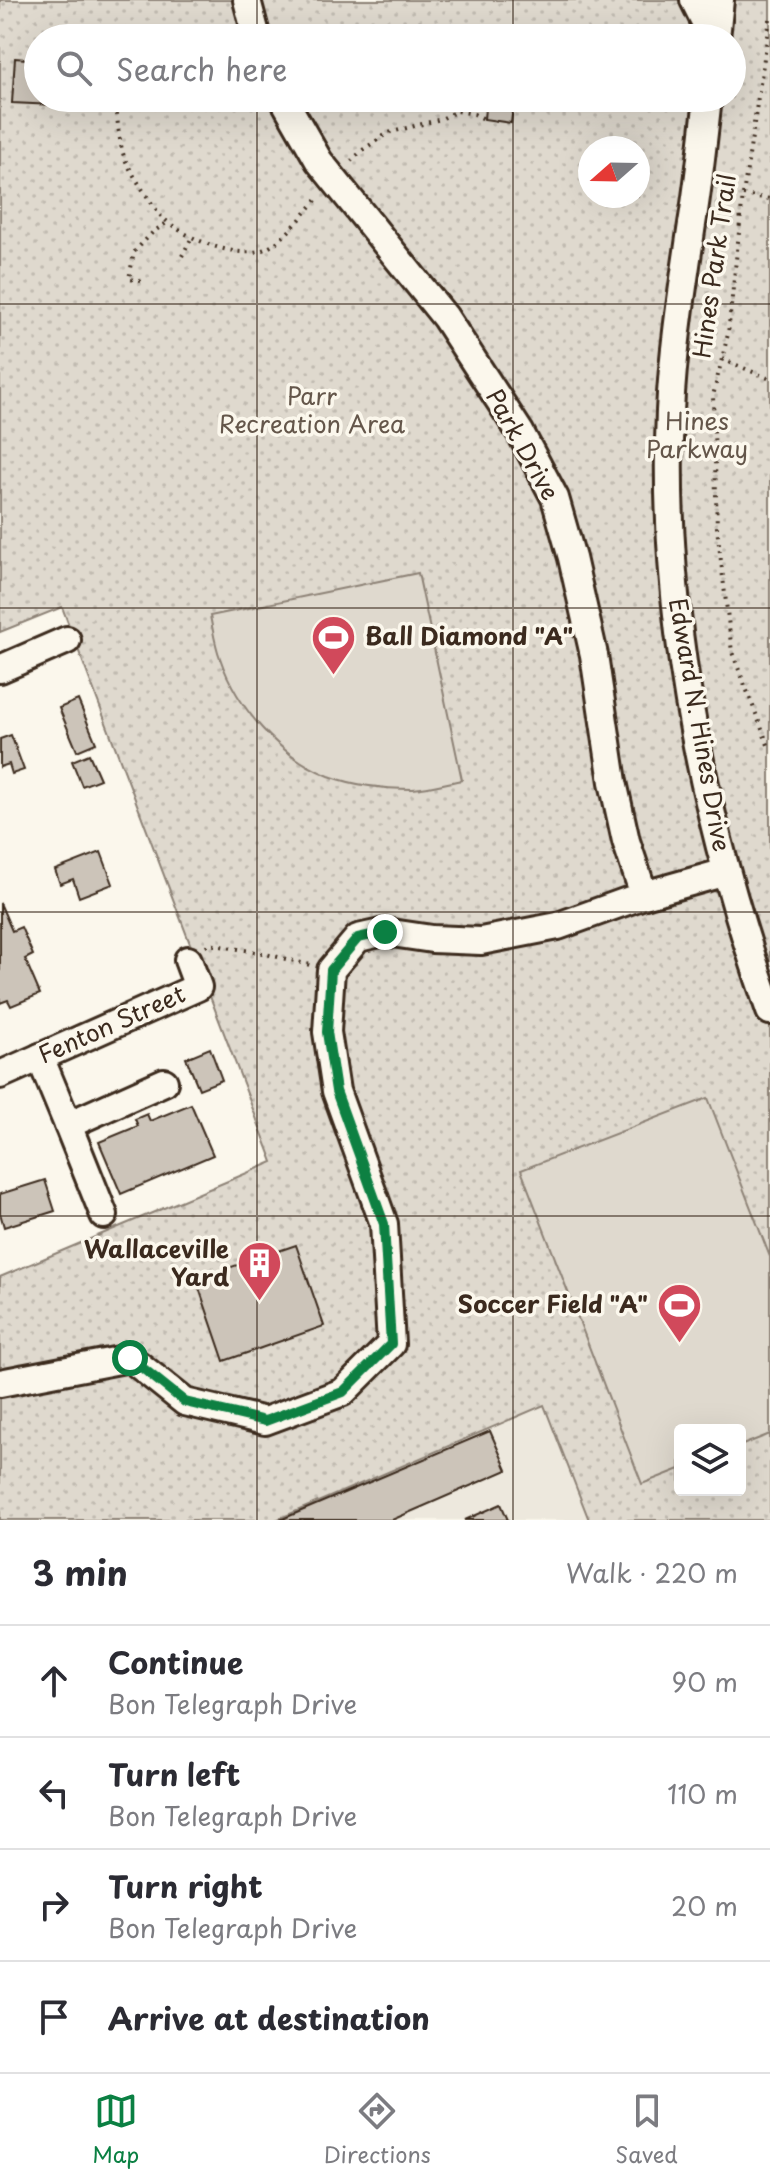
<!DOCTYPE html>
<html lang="en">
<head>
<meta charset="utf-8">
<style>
	:root { --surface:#fff; --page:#f2f2f3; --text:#2b2b33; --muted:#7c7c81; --line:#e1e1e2; --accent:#0b8043 }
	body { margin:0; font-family:"Playpen Sans",sans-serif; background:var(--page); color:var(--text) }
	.controls { position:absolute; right:24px; bottom:24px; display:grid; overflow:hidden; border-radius:8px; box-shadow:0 8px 32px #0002 }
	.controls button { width:72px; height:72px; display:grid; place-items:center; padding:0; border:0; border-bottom:2px solid var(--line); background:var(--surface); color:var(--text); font:40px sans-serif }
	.compass { position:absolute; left:578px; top:136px; width:72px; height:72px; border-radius:50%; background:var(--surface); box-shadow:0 8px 32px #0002; rotate:250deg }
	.stop { position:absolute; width:24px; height:24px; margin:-18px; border:6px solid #0b8043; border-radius:50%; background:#fff }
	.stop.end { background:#0b8043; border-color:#fff; box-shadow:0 2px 8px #0008 }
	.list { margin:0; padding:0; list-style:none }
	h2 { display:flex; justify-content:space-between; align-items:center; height:104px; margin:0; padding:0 32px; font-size:34px }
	h2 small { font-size:26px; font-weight:400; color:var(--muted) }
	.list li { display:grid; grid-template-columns:52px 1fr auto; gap:24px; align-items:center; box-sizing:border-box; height:112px; padding:0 32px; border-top:2px solid var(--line) }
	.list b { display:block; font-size:30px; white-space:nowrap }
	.list p { margin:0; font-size:26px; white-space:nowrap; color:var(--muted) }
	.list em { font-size:26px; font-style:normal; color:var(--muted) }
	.icon { flex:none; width:44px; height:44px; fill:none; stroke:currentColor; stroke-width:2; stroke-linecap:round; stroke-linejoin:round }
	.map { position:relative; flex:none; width:770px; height:1520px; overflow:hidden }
	.search { position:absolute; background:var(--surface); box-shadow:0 8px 32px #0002; left:24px; right:24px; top:24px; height:88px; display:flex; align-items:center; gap:20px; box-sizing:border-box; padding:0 28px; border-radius:44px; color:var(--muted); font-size:30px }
	.sheet { height:552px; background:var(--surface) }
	nav { display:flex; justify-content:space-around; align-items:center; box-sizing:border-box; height:112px; border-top:2px solid var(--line); background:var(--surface); font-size:22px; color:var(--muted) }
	nav a { display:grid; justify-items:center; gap:4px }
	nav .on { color:var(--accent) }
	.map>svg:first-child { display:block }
</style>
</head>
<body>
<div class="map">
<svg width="770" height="1520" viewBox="0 0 770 1520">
	<defs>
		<pattern id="park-dots" width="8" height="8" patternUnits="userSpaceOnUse" patternTransform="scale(2)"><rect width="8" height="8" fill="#dfd9ce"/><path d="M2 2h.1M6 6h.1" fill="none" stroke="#c0bab0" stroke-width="1.8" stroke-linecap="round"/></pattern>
	</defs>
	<rect width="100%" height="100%" fill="#fbf7ec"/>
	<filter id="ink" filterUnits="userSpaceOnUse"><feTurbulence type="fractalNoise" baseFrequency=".0125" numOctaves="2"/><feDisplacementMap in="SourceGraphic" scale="16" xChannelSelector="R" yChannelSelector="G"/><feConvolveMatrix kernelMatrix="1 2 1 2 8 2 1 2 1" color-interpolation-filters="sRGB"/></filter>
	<g filter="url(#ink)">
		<polygon fill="#ede8dd" points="544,1405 589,1520 276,1520"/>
		<path fill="url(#park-dots)" stroke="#8d8276" stroke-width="2" fill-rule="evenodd" d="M0,0h770v1520h-181l-45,-115 -268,115h-276v-243l273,-115 -211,-555 -62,25zM38,38h694v60h-694zM590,148h48v48h-48zM680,1430h60v60h-60z"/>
		<g fill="#dfd9ce" stroke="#8d8276" stroke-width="2">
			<path d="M418,573l44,207c-16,3 -33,8 -49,9 -28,0 -57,-3 -84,-13 -50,-20 -92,-68 -109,-118 -5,-13 -7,-28 -10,-42z"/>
			<polygon points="708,1098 770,1257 770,1434 740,1446 740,1430 680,1430 680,1469 642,1484 521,1170"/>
		</g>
		<g fill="#ccc4b9" stroke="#3b2a1e" stroke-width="2">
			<polygon points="15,58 38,60 38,98 75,98 75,106 12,103"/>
			<polygon points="486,98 514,98 511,123 484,119"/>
			<polygon points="78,700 96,743 77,751 59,708"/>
			<polygon points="11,735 24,770 12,774 9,764 0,767 0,739"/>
			<polygon points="89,754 100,779 82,786 72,761"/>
			<polygon points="101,852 113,884 79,897 73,879 60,884 55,870"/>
			<polygon points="0,903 12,931 21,927 33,955 25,959 40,994 11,1006 8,1000 0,1003"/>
			<polygon points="210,1048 222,1080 199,1089 186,1058"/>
			<polygon points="191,1104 213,1155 121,1194 99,1142 138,1126 135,1119 147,1114 150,1121"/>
			<polygon points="45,1180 55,1211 4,1227 0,1213 0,1194"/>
			<polygon points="296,1245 324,1326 224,1361 196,1279"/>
			<polygon points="490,1431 507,1470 392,1520 280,1520"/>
			<polygon points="501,1504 508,1520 465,1520"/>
		</g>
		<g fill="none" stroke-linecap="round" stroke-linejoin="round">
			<defs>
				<g id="minor">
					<polyline points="247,0 257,38"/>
					<polyline points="694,0 713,38"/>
					<polyline points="716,38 720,0"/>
					<polyline points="283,98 319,161 445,317 520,432 555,498 572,558 594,655 613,782 626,841 644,895"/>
					<path d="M708,98c-5,42 -9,84 -16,126 -9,62 -19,124 -22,187 -9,204 33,409 100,600"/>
					<polyline points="0,669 67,640"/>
					<polyline points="40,1057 68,1125 164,1082"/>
					<polyline points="0,1075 198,987 188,960"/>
					<polyline points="68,1125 104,1215"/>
					<polyline points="0,1383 130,1358 185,1402 265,1421 343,1392 391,1344 384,1224 336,1091 327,1032 331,970 358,938 385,932 432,939 481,941 558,926 644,895 726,872"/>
				</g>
			</defs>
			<use href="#minor" stroke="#3b2a1e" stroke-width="32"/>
			<g stroke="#3b2a1e" stroke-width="4" stroke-dasharray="2 6" stroke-linecap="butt">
				<polyline points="770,19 743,195 728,334 713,396 717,528 732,652 770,750"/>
				<path d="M115,98c2,16 4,47 10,61 3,9 31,52 37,58 21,20 74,44 103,32 18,-7 40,-36 53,-51"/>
				<polyline points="351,161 364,149 388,133 441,119 457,111 474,114 484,119"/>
				<polyline points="743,195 770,199"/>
				<polyline points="182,256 192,237"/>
				<polyline points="141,281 129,279 134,252 153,232 168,222"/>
				<polyline points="722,359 770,379"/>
				<polyline points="206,946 209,944 262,953 310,965"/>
			</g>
			<use href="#minor" stroke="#fbf7ec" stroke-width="26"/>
		</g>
	</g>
	<g fill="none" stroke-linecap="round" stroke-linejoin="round" filter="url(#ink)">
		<polyline stroke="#0b8043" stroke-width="10" points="130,1358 185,1402 265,1421 343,1392 391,1344 384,1224 336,1091 327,1032 331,970 358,938 385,932"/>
	</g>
	<path fill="none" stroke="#3b2a1e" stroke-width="2" stroke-opacity="0.55" d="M257,0v38M513,0v38M257,98v1422M513,98v1422M0,304h770M0,608h770M0,912h770M0,1216h770"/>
	<defs>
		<symbol id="stadium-pin" viewBox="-11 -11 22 30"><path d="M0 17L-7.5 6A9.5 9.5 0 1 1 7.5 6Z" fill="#d1495b" stroke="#fbf7ec"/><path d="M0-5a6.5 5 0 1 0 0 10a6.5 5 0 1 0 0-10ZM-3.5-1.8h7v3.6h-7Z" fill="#fff"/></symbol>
		<symbol id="building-pin" viewBox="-11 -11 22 30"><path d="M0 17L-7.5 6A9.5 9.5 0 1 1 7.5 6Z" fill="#d1495b" stroke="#fbf7ec"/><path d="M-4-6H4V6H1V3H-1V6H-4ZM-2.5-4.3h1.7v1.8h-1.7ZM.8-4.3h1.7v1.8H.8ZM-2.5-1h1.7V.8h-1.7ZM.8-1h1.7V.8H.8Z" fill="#fff"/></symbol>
	</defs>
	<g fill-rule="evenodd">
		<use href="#stadium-pin" x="308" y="612" width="51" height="69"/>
		<use href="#building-pin" x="234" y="1238" width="51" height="69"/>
		<use href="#stadium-pin" x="654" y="1280" width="51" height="69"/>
	</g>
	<g text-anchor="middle" stroke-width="7" stroke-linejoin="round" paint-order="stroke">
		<g font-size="24" fill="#3b2a1e" stroke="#fbf7ec">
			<text transform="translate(715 266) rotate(-82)" y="8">Hines Park Trail</text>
			<text transform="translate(522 445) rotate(61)" y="8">Park Drive</text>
			<text transform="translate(699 725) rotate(80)" y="8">Edward N. Hines Drive</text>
			<text transform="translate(112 1025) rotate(-24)" y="8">Fenton Street</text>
		</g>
		<g font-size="24" fill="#64564a" stroke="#fbf7ec">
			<text x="312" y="405">Parr<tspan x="312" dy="28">Recreation Area</tspan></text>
			<text x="697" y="430">Hines<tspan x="697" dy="28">Parkway</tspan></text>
		</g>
		<g font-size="24" font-weight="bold" fill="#3b2a1e" stroke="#fbf7ec" text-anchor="end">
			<text x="365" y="645" text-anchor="start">Ball Diamond "A"</text>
			<text x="229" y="1258">Wallaceville<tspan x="229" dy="28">Yard</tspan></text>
			<text x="648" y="1313">Soccer Field "A"</text>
		</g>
	</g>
</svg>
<div class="controls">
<button><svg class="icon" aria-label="layers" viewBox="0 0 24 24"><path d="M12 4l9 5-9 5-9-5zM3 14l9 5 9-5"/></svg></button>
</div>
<svg class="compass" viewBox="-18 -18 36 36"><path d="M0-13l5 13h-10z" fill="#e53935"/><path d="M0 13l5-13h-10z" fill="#7c7c81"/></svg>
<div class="stop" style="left:130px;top:1358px"></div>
<div class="stop end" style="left:385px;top:932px"></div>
<div class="search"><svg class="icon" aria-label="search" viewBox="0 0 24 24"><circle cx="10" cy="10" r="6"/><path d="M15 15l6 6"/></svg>Search here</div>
</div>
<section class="sheet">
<h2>3 min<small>Walk · 220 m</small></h2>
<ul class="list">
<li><svg class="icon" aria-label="ahead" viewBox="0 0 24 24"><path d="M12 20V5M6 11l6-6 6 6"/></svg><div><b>Continue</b><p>Bon Telegraph Drive</p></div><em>90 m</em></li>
<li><svg class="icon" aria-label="left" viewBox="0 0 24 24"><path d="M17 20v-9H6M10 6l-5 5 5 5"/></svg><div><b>Turn left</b><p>Bon Telegraph Drive</p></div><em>110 m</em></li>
<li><svg class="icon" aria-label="right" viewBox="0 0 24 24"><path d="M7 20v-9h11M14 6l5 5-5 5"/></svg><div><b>Turn right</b><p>Bon Telegraph Drive</p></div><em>20 m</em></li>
<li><svg class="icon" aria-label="arrive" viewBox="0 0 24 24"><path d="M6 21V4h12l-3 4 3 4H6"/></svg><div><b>Arrive at destination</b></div></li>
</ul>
</section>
<nav>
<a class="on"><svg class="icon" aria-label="map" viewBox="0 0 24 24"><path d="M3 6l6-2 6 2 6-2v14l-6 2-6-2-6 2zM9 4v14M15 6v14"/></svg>Map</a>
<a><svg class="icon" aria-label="directions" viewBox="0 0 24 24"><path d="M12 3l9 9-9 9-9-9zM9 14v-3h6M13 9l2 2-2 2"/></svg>Directions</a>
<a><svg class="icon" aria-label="saved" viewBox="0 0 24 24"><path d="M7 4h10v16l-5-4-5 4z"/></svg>Saved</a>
</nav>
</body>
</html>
